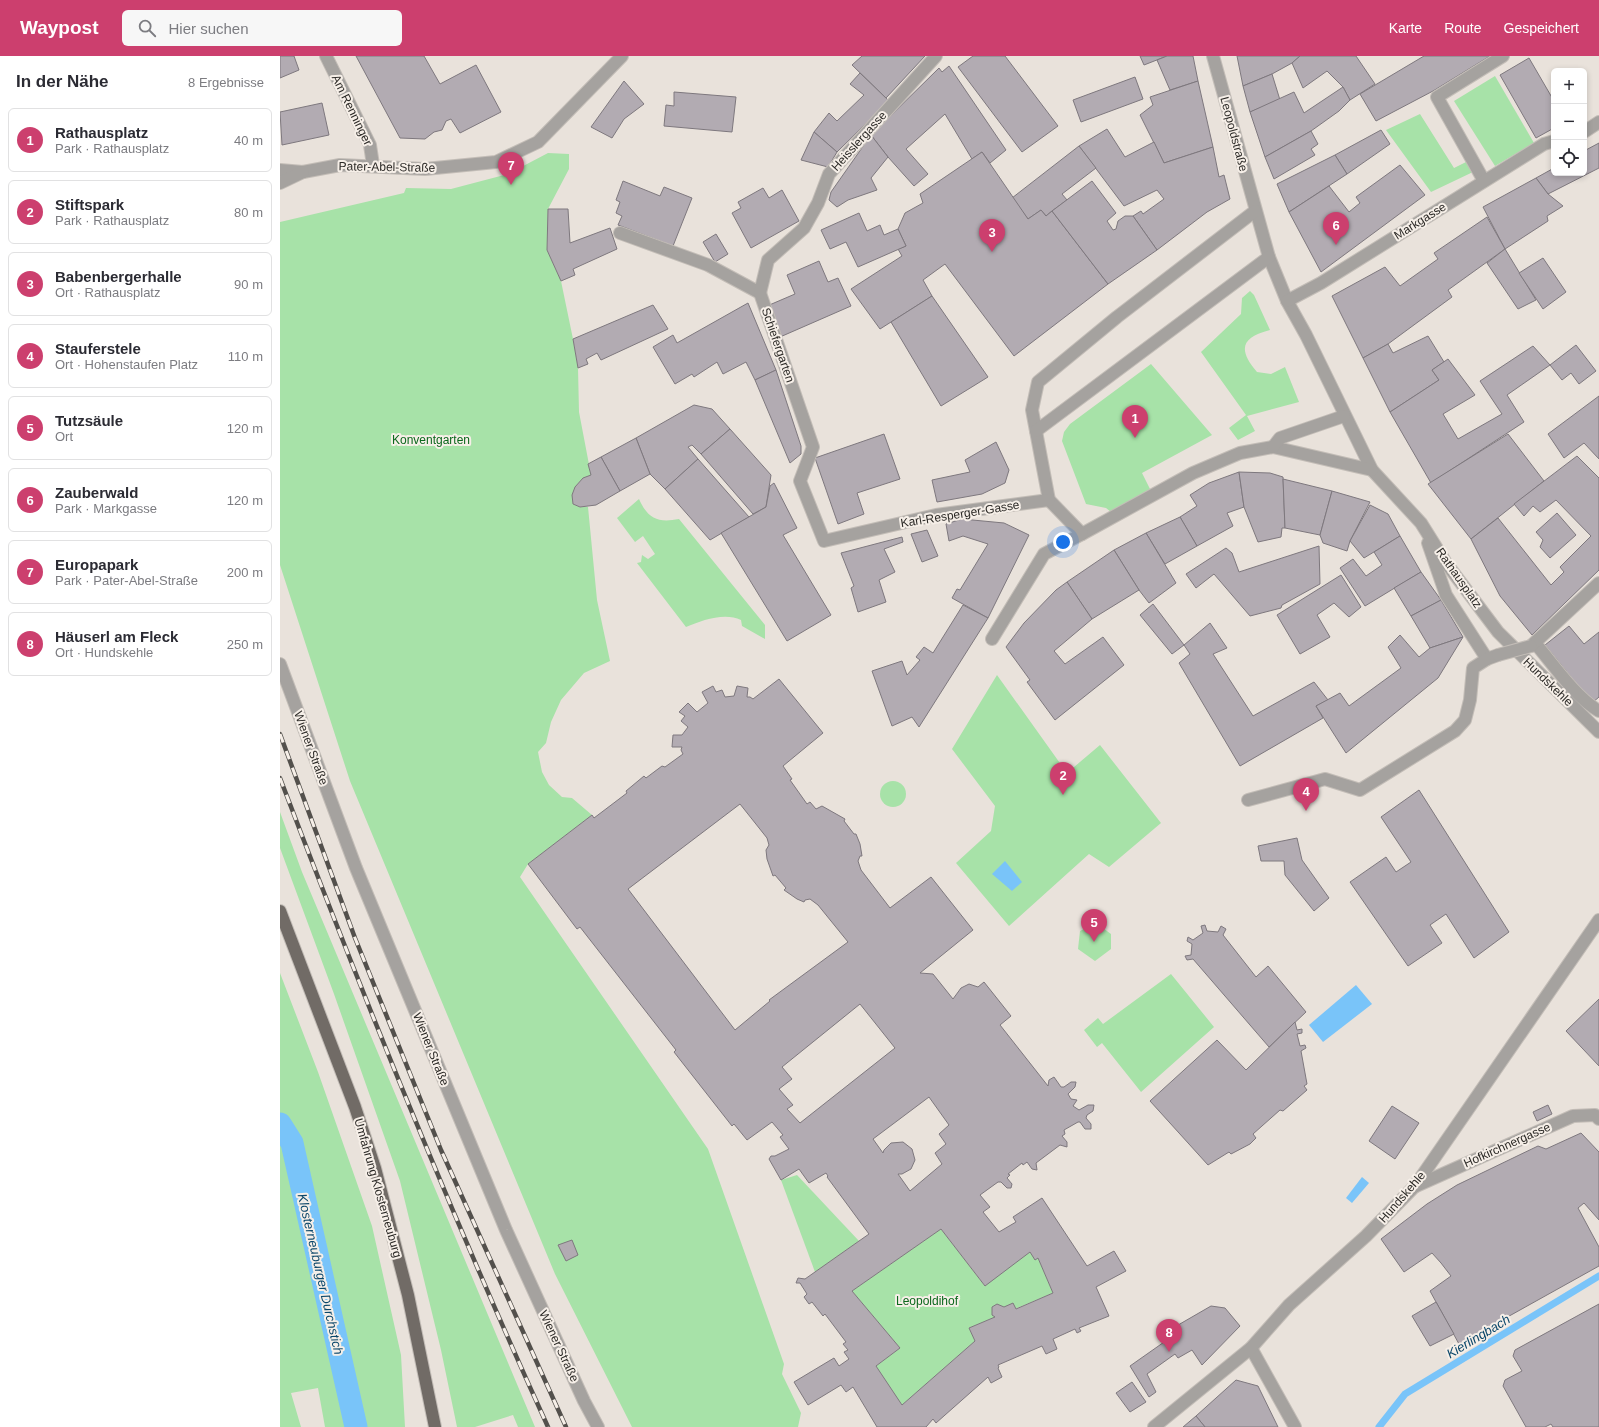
<!DOCTYPE html>
<html lang="de">
<head>
<meta charset="utf-8">
<style>
	:root { --surface:#fff; --page:#f7f7f7; --text:#2b2b33; --muted:#7c7c81; --line:#e1e1e2; --accent:#cc3f6e }
	body { margin:0; font-family:Helvetica,sans-serif; background:var(--page); color:var(--text) }
	.controls { position:absolute; right:12px; top:12px; display:grid; overflow:hidden; border-radius:6px; box-shadow:0 2px 6px #0003 }
	.controls button { width:36px; height:36px; display:grid; place-items:center; padding:0; border:0; border-bottom:1px solid var(--line); background:var(--surface); color:var(--text); font:20px sans-serif }
	.you { position:absolute; left:783px; top:486px; width:14px; height:14px; margin:-10px; border:3px solid #fff; border-radius:50%; background:#1a73e8; box-shadow:0 0 0 6px #1a73e833 }
	.badge { display:grid; place-items:center; width:26px; height:26px; border-radius:50%; background:var(--accent); color:#fff; font-size:13px; font-weight:700 }
	.pin { position:absolute; translate:-50% -33px; filter:drop-shadow(0 1px 2px #0008) }
	.pin::after { content:''; position:absolute; top:21px; width:14px; height:12px; background:inherit; clip-path:polygon(0 0,100% 0,50% 100%) }
	.list { margin:0; padding:0; list-style:none }
	h2 { display:flex; justify-content:space-between; align-items:center; height:52px; margin:0; padding:0 16px; font-size:17px }
	h2 small { font-size:13px; font-weight:400; color:var(--muted) }
	.list li { display:grid; grid-template-columns:26px 1fr auto; gap:12px; align-items:center; box-sizing:border-box; height:64px; margin:0 8px 8px; padding:0 8px; border:1px solid var(--line); border-radius:6px }
	.list b { display:block; font-size:15px; white-space:nowrap }
	.list p { margin:0; font-size:13px; white-space:nowrap; color:var(--muted) }
	.list em { font-size:13px; font-style:normal; color:var(--muted) }
	.icon { flex:none; width:22px; height:22px; fill:none; stroke:currentColor; stroke-width:2; stroke-linecap:round; stroke-linejoin:round }
	.map { position:relative; flex:none; width:1319px; height:1371px; overflow:hidden }
	header { display:flex; align-items:center; gap:24px; box-sizing:border-box; height:56px; padding:0 20px; background:var(--accent); color:#fff }
	header strong { font-size:19px }
	nav { display:flex; gap:22px; margin-inline-start:auto; font-size:14px }
	.search { width:280px; height:36px; background:var(--page); display:flex; align-items:center; gap:10px; box-sizing:border-box; padding:0 14px; border-radius:6px; color:var(--muted); font-size:15px }
	main { display:flex }
	aside { flex:1; background:var(--surface) }
	.map>svg:first-child { display:block }
</style>
</head>
<body>
<header>
<strong>Waypost</strong>
<div class="search"><svg class="icon" aria-label="search" viewBox="0 0 24 24"><circle cx="10" cy="10" r="6"/><path d="M15 15l6 6"/></svg>Hier suchen</div>
<nav><a>Karte</a><a>Route</a><a>Gespeichert</a></nav>
</header>
<main>
<aside>
<h2>In der Nähe<small>8 Ergebnisse</small></h2>
<ul class="list">
<li><span class="badge">1</span><div><b>Rathausplatz</b><p>Park · Rathausplatz</p></div><em>40 m</em></li>
<li><span class="badge">2</span><div><b>Stiftspark</b><p>Park · Rathausplatz</p></div><em>80 m</em></li>
<li><span class="badge">3</span><div><b>Babenbergerhalle</b><p>Ort · Rathausplatz</p></div><em>90 m</em></li>
<li><span class="badge">4</span><div><b>Stauferstele</b><p>Ort · Hohenstaufen Platz</p></div><em>110 m</em></li>
<li><span class="badge">5</span><div><b>Tutzsäule</b><p>Ort</p></div><em>120 m</em></li>
<li><span class="badge">6</span><div><b>Zauberwald</b><p>Park · Markgasse</p></div><em>120 m</em></li>
<li><span class="badge">7</span><div><b>Europapark</b><p>Park · Pater-Abel-Straße</p></div><em>200 m</em></li>
<li><span class="badge">8</span><div><b>Häuserl am Fleck</b><p>Ort · Hundskehle</p></div><em>250 m</em></li>
</ul>
</aside>
<div class="map">
<svg width="1319" height="1371" viewBox="0 0 1319 1371">
	<rect width="100%" height="100%" fill="#e9e2db"/>
	<g fill="#a7e2a8">
		<polygon points="1215,20 1254,87 1215,110 1174,45"/>
		<polygon points="1140,58 1174,112 1188,105 1193,116 1151,136 1106,74"/>
		<path d="M268,97l21,1v15l-21,40 -1,41 14,31 12,58 5,29 1,44 12,63c-14,5 -19,14 -18,29l7,3h8l9,93 13,61 -26,12 -23,27 -10,22 -5,21 -8,9 4,20 7,13 13,12 10,1 20,17 -64,49 -8,13 188,272 76,215 -2,10 19,39 -3,14h-166l-77,-153 -205,-493 -70,-216v-343l124,-29 2,-5 45,1 57,-15z"/>
		<path d="M970,235l4,4 16,35c-28,7 -33,19 -13,42l14,2 14,-7 14,35 -52,14 8,15 -17,9 -9,-12 17,-13 -45,-63 40,-38 1,-16z"/>
		<polygon points="871,308 932,379 862,417 870,433 831,456 826,452 806,448 782,385 784,376 790,368"/>
		<path d="M359,443c9,20 19,24 40,20l86,106v14l-23,-13 -1,-6c-16,-8 -39,0 -55,7l-49,-64 4,-1 1,-7 6,4 7,-5 -12,-18 -8,6 -18,-24z"/>
		<polygon points="717,619 787,717 820,689 881,767 829,811 809,798 729,870 676,807 711,775 715,750 672,693"/>
		<circle cx="613" cy="738" r="13"/>
		<polygon points="0,756 22,816 255,1371 238,1371 233,1359 195,1371 177,1371 161,1294 120,1125 54,938 0,792"/>
		<polygon points="816,867 831,878 831,893 815,905 798,893 800,875"/>
		<polygon points="0,917 38,1016 92,1170 121,1299 125,1371 45,1371 38,1332 11,1337 21,1371 0,1371"/>
		<polygon points="891,918 934,971 861,1036 822,987 817,991 804,974 818,962 823,968"/>
		<polygon points="517,1119 579,1185 535,1216 501,1124"/>
		<polygon points="661,1173 704,1229 750,1196 755,1203 758,1202 773,1237 689,1272 695,1285 622,1349 596,1310 620,1292 572,1235"/>
	</g>
	<g fill="#79c4f9">
		<polygon points="725,805 742,826 732,835 712,818"/>
		<polygon points="1076,929 1092,948 1043,986 1029,969"/>
		<polygon points="1082,1121 1089,1127 1072,1147 1066,1142"/>
	</g>
	<g fill="none" stroke-linecap="round" stroke-linejoin="round">
		<polyline stroke="#79c4f9" stroke-width="7" points="1099,1371 1125,1338 1319,1220"/>
		<polyline stroke="#79c4f9" stroke-width="23" points="0,1068 12,1087 76,1371"/>
	</g>
	<g fill="#b2abb2" stroke="#7e787e" fill-rule="evenodd">
		<polygon points="0,0 14,0 19,14 0,22"/>
		<polygon points="76,0 144,0 160,28 196,9 221,56 180,77 171,63 166,65 162,74 154,76 145,83 120,82"/>
		<polygon points="582,0 645,0 606,42 572,9"/>
		<polygon points="693,0 725,0 778,70 742,96 678,11"/>
		<polygon points="860,0 887,0 864,9"/>
		<polygon points="887,0 913,0 918,25 890,34 877,4"/>
		<polygon points="957,0 1020,0 1012,7 992,18 963,30"/>
		<polygon points="1020,0 1076,0 1095,28 1070,44 1063,31 1047,15 1023,32 1012,7"/>
		<polygon points="1144,0 1210,0 1153,35 1096,65 1080,38"/>
		<polygon points="1249,2 1274,45 1274,72 1256,82 1220,19"/>
		<polygon points="669,10 726,94 710,107 702,96 692,103 665,58 626,93 648,118 634,130 608,101 591,79 659,12 662,16"/>
		<polygon points="580,17 609,45 557,96 534,76 549,57 557,65 584,39 570,28"/>
		<polygon points="992,18 1000,44 970,56 963,30"/>
		<polygon points="855,21 863,43 801,66 793,44"/>
		<polygon points="344,25 364,48 344,63 332,82 311,71"/>
		<polygon points="918,25 933,91 884,107 860,59 873,49 870,41"/>
		<polygon points="1063,31 1070,44 1059,55 1031,75 985,101 970,56 1014,36 1024,57"/>
		<polygon points="394,36 456,41 452,76 384,70 386,49 394,50"/>
		<polygon points="42,47 49,79 2,89 0,56"/>
		<polygon points="827,73 845,101 874,86 884,107 933,91 939,121 944,119 950,143 927,156 877,194 853,160 861,155 863,158 884,143 877,134 844,150 799,90"/>
		<polygon points="1101,74 1110,88 1067,118 1055,99"/>
		<polygon points="1031,75 1038,88 1031,93 1035,99 994,123 985,101"/>
		<polygon points="534,76 557,96 548,111 521,104"/>
		<polygon points="591,79 608,101 591,122 597,134 568,144 557,151 549,144 551,136"/>
		<polygon points="1319,87 1319,112 1268,138 1256,122 1274,112 1274,117 1304,117 1304,95"/>
		<polygon points="799,90 816,112 782,138 787,144 772,155 766,160 761,154 748,163 732,142"/>
		<polygon points="702,96 748,163 761,154 766,160 772,155 828,228 734,300 665,208 643,224 652,240 600,273 571,233 622,200 618,193 626,190 618,173 625,157 643,147 640,138"/>
		<polygon points="1055,99 1067,118 1009,156 997,128"/>
		<polygon points="1120,109 1145,139 1041,216 1009,156 1049,130 1069,156 1080,147 1076,141"/>
		<polygon points="1256,122 1268,138 1283,150 1267,160 1268,165 1225,193 1203,151"/>
		<polygon points="343,125 380,140 384,131 412,142 393,190 338,169 342,160 336,157 340,146 336,144"/>
		<polygon points="812,125 836,157 827,165 833,174 836,173 838,165 845,160 853,160 877,194 828,228 772,155"/>
		<polygon points="483,132 489,142 502,134 519,165 471,192 452,157 461,152 458,146"/>
		<polygon points="268,153 288,153 290,187 330,172 337,193 293,213 295,219 281,225 267,194"/>
		<polygon points="579,157 587,175 600,169 604,179 618,173 626,190 578,211 566,186 550,193 541,174"/>
		<polygon points="1207,161 1225,193 1168,234 1172,241 1108,288 1083,302 1052,240 1105,211 1120,230 1158,203 1154,197"/>
		<polygon points="436,178 448,198 435,206 423,186"/>
		<polygon points="1225,193 1256,244 1238,253 1207,207"/>
		<polygon points="1263,202 1286,236 1263,253 1239,217"/>
		<polygon points="539,205 548,226 558,222 571,250 500,281 487,250 515,238 507,219"/>
		<polygon points="652,240 708,321 661,350 611,266"/>
		<polygon points="468,247 496,314 475,324 466,306 443,318 437,306 414,321 412,318 395,328 373,291 393,279 397,287"/>
		<polygon points="373,249 388,273 321,304 317,297 306,303 308,308 298,312 293,283"/>
		<polygon points="1148,280 1164,306 1152,314 1159,324 1110,356 1083,302 1108,288 1113,297"/>
		<polygon points="1296,289 1316,315 1299,328 1291,317 1282,324 1270,309"/>
		<polygon points="1253,290 1270,309 1227,339 1244,366 1151,427 1110,356 1159,324 1152,314 1168,303 1195,339 1163,358 1178,383 1222,358 1200,325"/>
		<polygon points="496,314 521,390 521,398 510,407 475,324"/>
		<polygon points="1319,340 1319,403 1304,387 1284,402 1268,378"/>
		<polygon points="414,349 432,353 450,373 421,398 412,389 408,391 418,403 385,433 370,418 356,382"/>
		<polygon points="450,373 491,419 486,451 473,458 421,398"/>
		<polygon points="604,378 620,423 577,437 584,458 558,468 535,402"/>
		<polygon points="1228,378 1264,425 1191,483 1148,428"/>
		<polygon points="356,382 370,418 340,435 321,401"/>
		<polygon points="716,386 729,414 725,427 702,438 657,446 652,424 690,416 685,404"/>
		<polygon points="1297,400 1319,422 1319,514 1252,579 1220,540 1191,483 1218,462 1271,529 1284,516 1280,511 1311,480 1276,444 1260,456 1253,450 1244,460 1234,448"/>
		<polygon points="321,401 340,435 316,449 300,451 293,448 292,439 295,431 303,422 311,419 308,408"/>
		<polygon points="418,403 469,461 430,484 385,433"/>
		<polygon points="959,416 964,451 947,457 953,470 917,490 900,461 917,450 910,439 929,427"/>
		<polygon points="959,416 990,417 1003,421 1005,472 1002,472 1001,481 978,486 964,451"/>
		<polygon points="1003,423 1052,435 1040,479 1005,472"/>
		<polygon points="494,427 517,472 503,479 551,559 507,585 441,477 486,451 490,430"/>
		<polygon points="1052,435 1090,446 1070,485 1067,495 1043,487 1040,479"/>
		<polygon points="1090,449 1108,458 1120,480 1084,502 1070,485"/>
		<polygon points="1277,457 1296,479 1270,502 1260,491 1263,484 1256,476"/>
		<polygon points="900,461 917,490 885,508 866,477"/>
		<polygon points="682,463 724,467 749,479 708,562 672,542 677,533 680,534 708,488 683,480 669,485 666,468"/>
		<polygon points="647,474 658,500 642,506 631,478"/>
		<polygon points="866,477 896,527 869,547 859,534 834,494"/>
		<polygon points="1120,480 1141,516 1085,550 1060,512 1073,503 1086,520 1102,509 1094,496"/>
		<polygon points="622,481 623,486 604,493 615,516 599,524 606,546 578,556 571,532 574,530 561,497"/>
		<polygon points="1039,490 1040,528 1002,549 1001,552 970,560 934,518 916,532 906,518 946,492 952,497 959,516"/>
		<polygon points="834,494 859,534 812,563 787,526"/>
		<polygon points="1141,516 1161,544 1131,560 1114,532"/>
		<polygon points="1061,519 1081,551 1069,561 1054,547 1037,559 1050,581 1020,598 997,559"/>
		<polygon points="787,526 812,563 774,595 785,608 823,581 844,609 775,664 747,626 750,624 726,591 744,567 776,534"/>
		<polygon points="1161,544 1183,581 1150,592 1131,560"/>
		<polygon points="873,548 904,589 892,598 860,559"/>
		<polygon points="683,549 708,562 639,671 632,661 612,670 592,615 622,605 627,619 640,604 636,601 644,591 653,597"/>
		<polygon points="930,567 947,592 933,598 973,660 1034,626 1048,644 1036,650 1043,662 960,710 899,607 910,598 904,589"/>
		<polygon points="1289,570 1304,588 1319,576 1319,641 1312,647 1265,589"/>
		<polygon points="1120,579 1139,601 1150,592 1183,581 1158,622 1066,697 1036,650 1060,637 1069,650 1121,612 1108,591"/>
		<path d="M499,623l44,54 -40,33 9,13 -2,1 17,24 3,-2 6,7 6,-3 23,13 -1,2 10,13h2l4,10 2,12h-2l-2,5 3,9 29,38 41,-31 42,53 -53,43 13,1 20,25 8,-11 8,-4 9,3 6,-5 27,34 -11,9 48,61 1,-6 5,-3 7,10h3l7,-5h5l-1,5 -7,7 3,5 6,1 -4,6 6,4 9,-5h6l-1,6 -6,4 -1,3 5,6v5h-6l-5,-7h-2l-14,8 1,4 -3,2 5,6v5l-7,-2 -24,18 1,7 -5,-1 -5,-7 -4,3 -1,-2 -14,11 2,1 -3,3 5,6 -1,4h-4l-6,-6h-3l-18,13 10,12 -7,5 16,20 17,-10 -3,-5 29,-19 45,68 27,-15 12,20 -30,16 13,29 -30,12 2,3 -4,2 -2,-4 -22,10 4,10 -11,5 -4,-8 -44,19 1,2 -1,1 4,9 -11,6 -3,-6 -52,46 -3,-4 -7,8h-49l-24,-40 -7,5 -5,-7 -33,20 -14,-23 40,-24 5,8 10,-7 -5,-7 4,-2 -5,-6 3,-2 -21,-28 -2,2 -11,-14 -3,2 -5,-7 3,-3 -7,-11h-4l2,-5 7,1 64,-45 -42,-57 1,-1 -2,-3 -17,10 -10,-14 -18,11 -12,-21 2,-3h4l14,-7 -9,-12 3,-2 -11,-13 -25,18 -13,-16 -2,2 -58,-74 2,-2 -96,-123 -3,2 -49,-65 64,-49 2,3 33,-25 -1,-2 18,-15 2,2 16,-12 3,1 18,-13 -2,-4 1,-3h-10l1,-12h9l6,-8 -7,-6 4,-5 -6,-4 9,-9 9,9 11,-9 -6,-11 11,-6 3,6 6,-2 3,7 9,-1 3,-10 11,2 -1,9h3l3,2zM460,748l27,34 2,7 -3,5 1,9 6,17 2,-1 11,13 -2,2 13,9 7,3 1,-2 5,-1 8,6 30,37 -79,58 1,1 -35,29 -107,-141zM580,948l35,44 -95,75 -13,-14 6,-4 -14,-16 13,-10 -10,-12zM649,1041l20,28 -10,9 7,10 -11,9 7,11 -32,27 -12,-17h4l9,-5 4,-9 -3,-11 -9,-7 -12,1 -7,7 -1,3 -10,-14zM661,1173l44,57 45,-34 5,8 3,-2 15,35 -37,16 -3,-6 -9,4 -7,-3 -5,3v8l3,2 -26,11 6,13 -73,64 -26,-39 24,-18 -48,-57z"/>
		<polygon points="1139,734 1229,876 1194,902 1166,858 1150,869 1162,887 1128,910 1070,826 1106,801 1116,816 1131,806 1101,761"/>
		<polygon points="1017,782 1022,804 1049,842 1034,855 1005,819 1004,805 981,805 978,790"/>
		<polygon points="925,869 927,875 938,876 941,870 946,873 943,879 976,921 988,910 1026,956 989,991 913,903 907,904 905,900 911,899 912,888 907,885 908,881 913,884 923,877 921,870"/>
		<polygon points="1319,943 1319,1010 1286,975"/>
		<polygon points="1015,966 1017,974 1022,973 1022,977 1017,978 1020,990 1025,989 1026,992 1021,995 1027,1028 1024,1030 1027,1034 1003,1055 1000,1054 973,1078 976,1082 970,1088 951,1098 949,1096 928,1109 870,1045 937,984 966,1014"/>
		<polygon points="1268,1049 1272,1058 1257,1065 1253,1056"/>
		<polygon points="1112,1050 1139,1067 1115,1103 1089,1085"/>
		<polygon points="1301,1077 1319,1096 1319,1164 1304,1147 1298,1152 1319,1191 1319,1210 1179,1288 1150,1235 1171,1220 1161,1207 1152,1197 1124,1216 1101,1183 1147,1148 1177,1129 1258,1090 1266,1093"/>
		<polygon points="292,1184 298,1199 286,1205 278,1189"/>
		<polygon points="1156,1246 1174,1278 1150,1290 1132,1260"/>
		<polygon points="1319,1248 1319,1371 1273,1371 1271,1368 1265,1371 1246,1371 1223,1330 1225,1324 1242,1315 1233,1300 1235,1294"/>
		<polygon points="931,1250 945,1252 960,1270 922,1309 912,1294 898,1302 895,1298 867,1318 876,1336 869,1341 850,1310 887,1284 886,1276"/>
		<polygon points="956,1324 978,1330 998,1371 925,1371 916,1360"/>
		<polygon points="852,1326 866,1346 850,1356 836,1337"/>
		<polygon points="916,1360 925,1371 903,1371"/>
	</g>
	<g fill="none" stroke-linecap="round" stroke-linejoin="round">
		<defs>
			<g id="minor">
				<polyline points="46,0 90,89 93,109"/>
				<polyline points="933,0 989,201 1007,245 1026,279 1092,414 1141,467 1166,507 1218,576 1319,676"/>
				<polyline points="1304,76 1319,66"/>
				<polyline points="0,114 23,116 60,109 145,113 216,106 258,86 342,0"/>
				<polyline points="1204,125 1157,41 1223,0"/>
				<polyline points="0,127 23,116"/>
				<polyline points="975,155 837,261 758,326 752,354 769,444 802,478 913,417 960,397 993,391 1092,414"/>
				<polyline points="340,177 428,209 480,237 533,391 520,425 544,485 656,459 769,444"/>
				<polyline points="480,237 488,204 524,172 538,147 549,118 656,0"/>
				<polyline points="1007,245 1041,227 1264,88 1274,85"/>
				<polyline points="756,375 989,201"/>
				<polyline points="993,391 1000,382 1064,360"/>
				<polyline points="1148,487 1166,539 1207,603"/>
				<polyline points="712,583 764,498 802,478"/>
				<path d="M1255,587c18,21 40,54 64,68"/>
				<polyline points="1251,590 1319,527"/>
				<polyline points="0,608 76,812 226,1174 304,1345 318,1371"/>
				<polyline points="968,744 1045,723 1080,734 1175,675 1185,664 1190,644 1193,612 1207,603 1218,599"/>
				<polyline points="1136,1130 1293,1060 1315,1059 1319,1063"/>
				<polyline points="971,1292 1015,1371"/>
				<polyline points="874,1371 971,1292 1009,1249 1086,1180 1135,1130 1319,864"/>
			</g>
			<polyline id="major" points="0,855 75,1051 95,1112 128,1239 155,1371"/>
		</defs>
		<use href="#minor" stroke="#c3bdb7" stroke-width="14"/>
		<use href="#major" stroke="#c3bdb7" stroke-width="14"/>
		<use href="#minor" stroke="#a5a29f" stroke-width="12"/>
		<use href="#major" stroke="#716b66" stroke-width="12"/>
		<defs>
			<g id="rail">
				<polyline points="0,678 75,882 161,1094 286,1371"/>
				<path d="M0,722c83,219 171,436 268,649"/>
			</g>
		</defs>
		<use href="#rail" stroke="#53504c" stroke-width="4.5"/>
		<use href="#rail" stroke="#f6efe8" stroke-width="3" stroke-dasharray="9" stroke-linecap="butt"/>
		<defs>
			<polyline id="minor-bridge" points="1218,599 1251,590"/>
		</defs>
		<use href="#minor-bridge" stroke="#c3bdb7" stroke-width="14" stroke-linecap="butt"/>
		<use href="#minor-bridge" stroke="#a5a29f" stroke-width="12"/>
	</g>
	<g text-anchor="middle" stroke-width="4" stroke-linejoin="round" paint-order="stroke">
		<g font-size="12" fill="#2b2926" stroke="#f6efe8">
			<text transform="translate(72 54) rotate(64)" y="4">Am Renninger</text>
			<text transform="translate(954 78) rotate(75)" y="4">Leopoldstraße</text>
			<text transform="translate(579 85) rotate(-48)" y="4">Heisslergasse</text>
			<text transform="translate(107 111) rotate(1)" y="4">Pater-Abel-Straße</text>
			<text transform="translate(1140 165) rotate(-32)" y="4">Markgasse</text>
			<text transform="translate(498 289) rotate(71)" y="4">Schiefergarten</text>
			<text transform="translate(680 458) rotate(-9)" y="4">Karl-Resperger-Gasse</text>
			<text transform="translate(1179 522) rotate(55)" y="4">Rathausplatz</text>
			<text transform="translate(1268 626) rotate(44)" y="4">Hundskehle</text>
			<text transform="translate(31 692) rotate(70)" y="4">Wiener Straße</text>
			<text transform="translate(151 993) rotate(68)" y="4">Wiener Straße</text>
			<text transform="translate(1227 1089) rotate(-24)" y="4">Hofkirchnergasse</text>
			<text transform="translate(98 1132) rotate(74)" y="4">Umfahrung Klosterneuburg</text>
			<text transform="translate(1122 1141) rotate(-49)" y="4">Hundskehle</text>
			<text transform="translate(279 1290) rotate(65)" y="4">Wiener Straße</text>
		</g>
		<g font-size="12" fill="#0c681d" stroke="#f6efe8">
			<text x="151" y="388">Konventgarten</text>
			<text x="647" y="1249">Leopoldihof</text>
		</g>
		<g font-size="13" font-style="italic" fill="#0b476a" stroke="#f6efe8">
			<text transform="translate(41 1218) rotate(77)" y="5">Klosterneuburger Durchstich</text>
			<text transform="translate(1198 1280) rotate(-31)" y="5">Kierlingbach</text>
		</g>
	</g>
</svg>
<div class="controls">
<button>+</button>
<button>−</button>
<button><svg class="icon" aria-label="locate" viewBox="0 0 24 24"><circle cx="12" cy="12" r="6"/><path d="M12 2v4M12 18v4M2 12h4M18 12h4"/></svg></button>
</div>
<div class="you"></div>
<div class="pin badge" style="left:855px;top:382px">1</div>
<div class="pin badge" style="left:783px;top:739px">2</div>
<div class="pin badge" style="left:712px;top:196px">3</div>
<div class="pin badge" style="left:1026px;top:755px">4</div>
<div class="pin badge" style="left:814px;top:886px">5</div>
<div class="pin badge" style="left:1056px;top:189px">6</div>
<div class="pin badge" style="left:231px;top:129px">7</div>
<div class="pin badge" style="left:889px;top:1296px">8</div>
</div>
</main>
</body>
</html>
